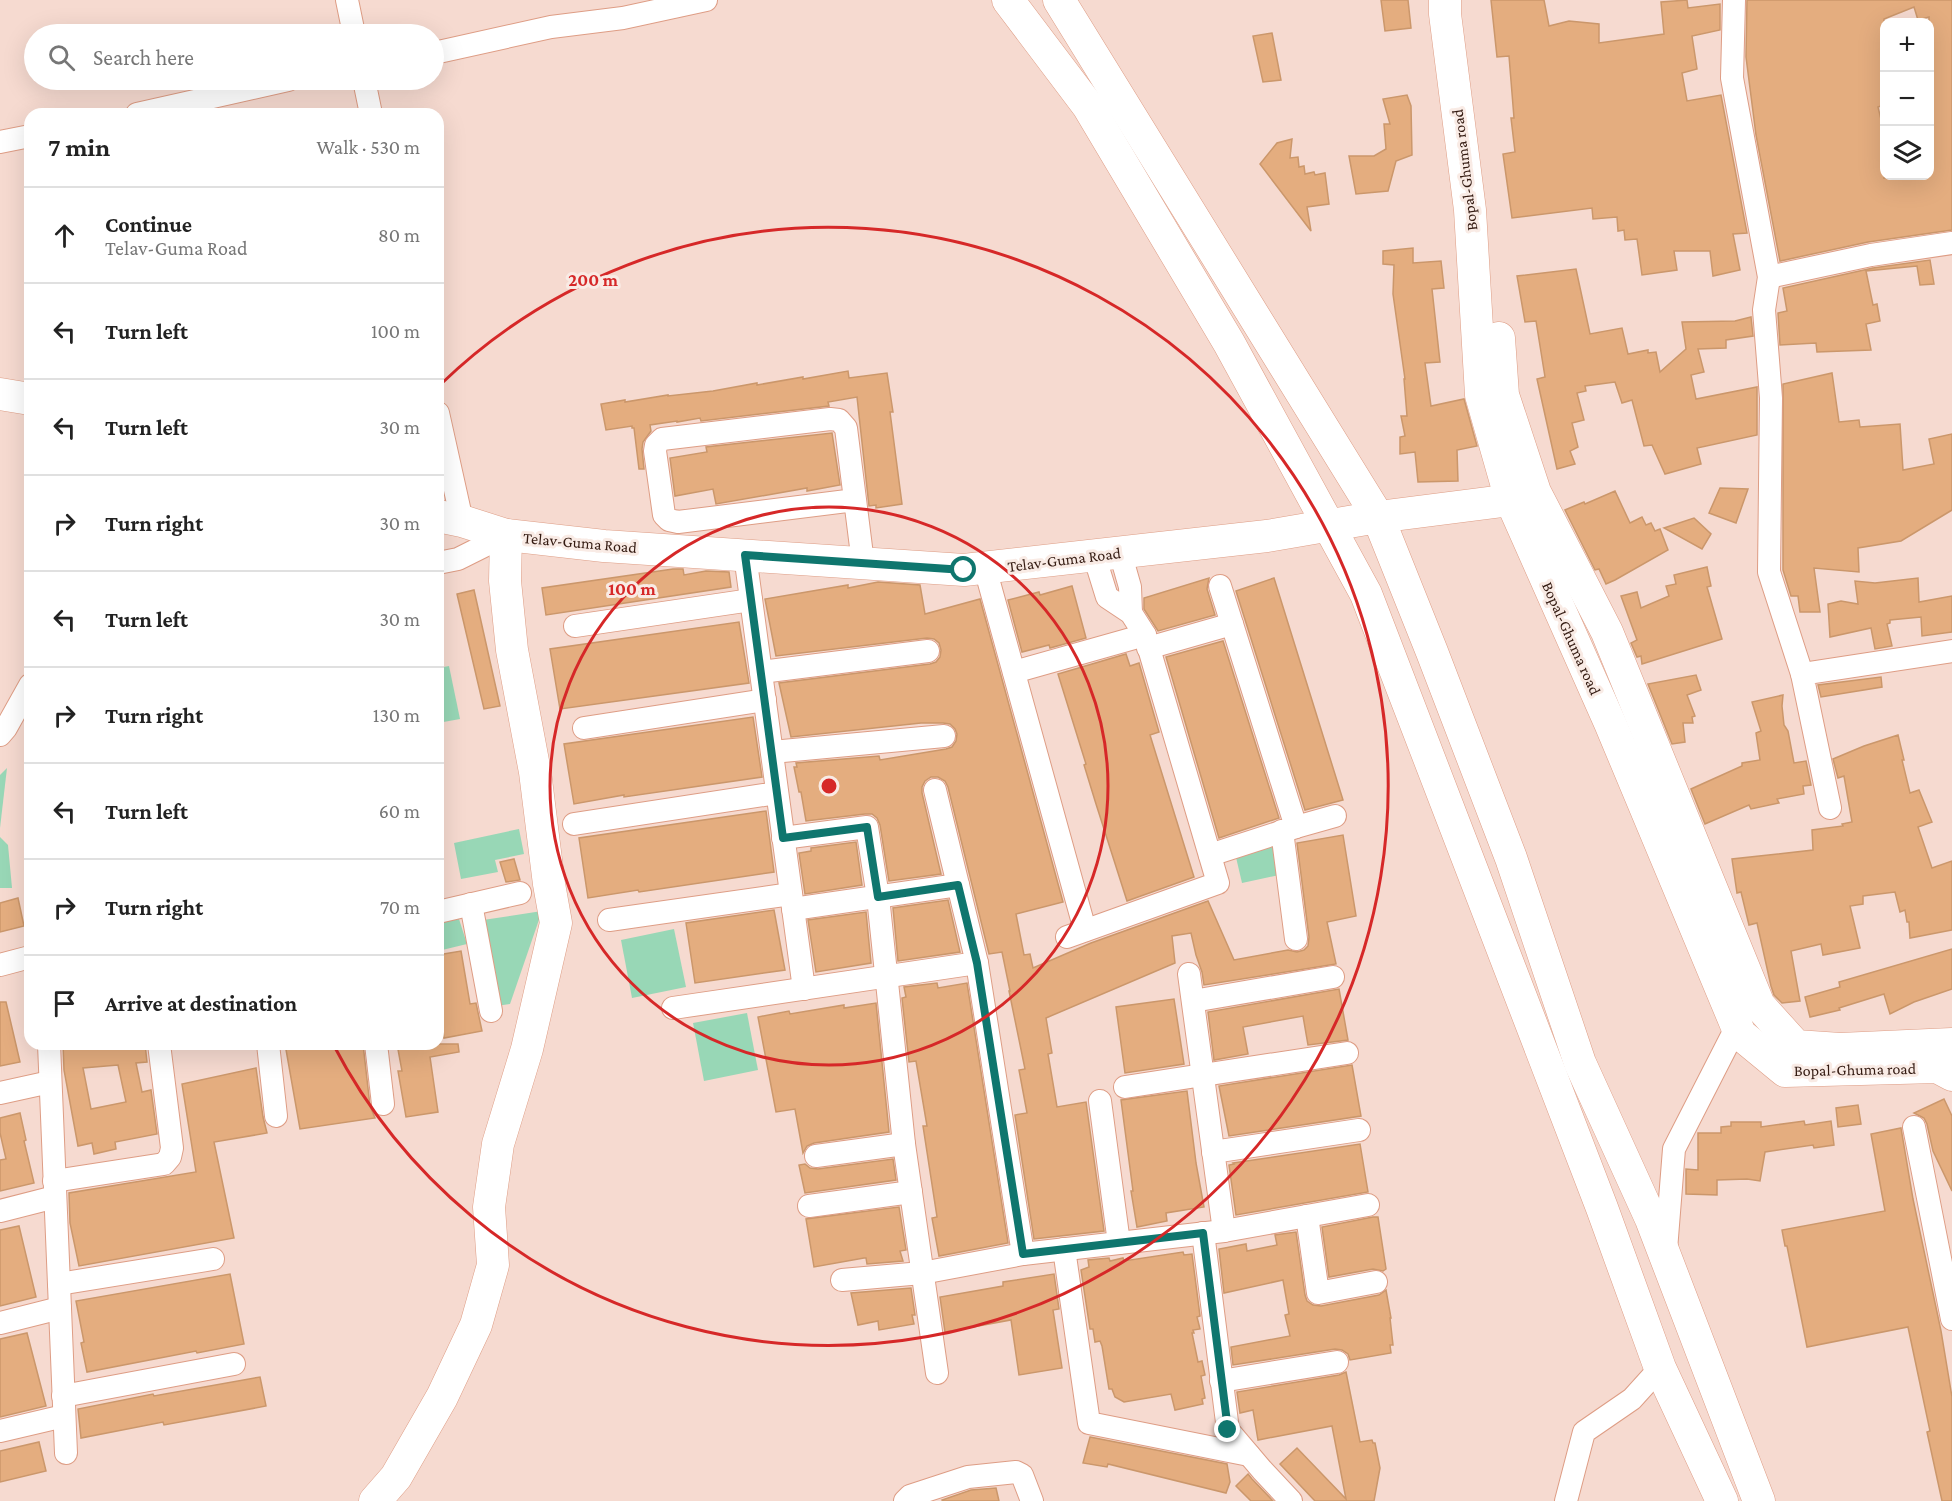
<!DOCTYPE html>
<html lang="en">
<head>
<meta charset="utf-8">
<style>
	:root { --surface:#fff; --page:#f6f6f6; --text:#222; --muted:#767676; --line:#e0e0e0 }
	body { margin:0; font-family:"Crimson Pro",serif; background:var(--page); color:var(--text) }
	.controls { position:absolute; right:18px; top:18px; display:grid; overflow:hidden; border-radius:12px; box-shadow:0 6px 24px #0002 }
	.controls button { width:54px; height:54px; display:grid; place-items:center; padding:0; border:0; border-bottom:2px solid var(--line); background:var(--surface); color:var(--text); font:30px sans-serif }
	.stop { position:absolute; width:18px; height:18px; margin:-14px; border:4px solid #0f766e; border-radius:50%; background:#fff }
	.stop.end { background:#0f766e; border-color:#fff; box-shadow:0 2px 6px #0008 }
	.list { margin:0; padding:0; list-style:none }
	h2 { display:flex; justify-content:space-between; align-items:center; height:78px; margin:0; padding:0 24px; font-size:26px }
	h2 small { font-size:20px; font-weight:400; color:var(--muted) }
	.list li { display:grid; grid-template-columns:39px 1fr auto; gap:18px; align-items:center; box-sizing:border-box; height:96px; padding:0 24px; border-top:2px solid var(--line) }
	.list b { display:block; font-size:22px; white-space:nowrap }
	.list p { margin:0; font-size:20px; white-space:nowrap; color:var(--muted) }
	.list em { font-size:20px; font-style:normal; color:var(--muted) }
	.icon { flex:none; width:33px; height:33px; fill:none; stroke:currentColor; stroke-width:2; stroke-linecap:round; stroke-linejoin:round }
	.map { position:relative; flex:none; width:1952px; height:1501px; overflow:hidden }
	.search { position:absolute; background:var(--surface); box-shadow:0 6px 24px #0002; left:24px; top:24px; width:420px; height:66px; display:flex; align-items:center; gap:15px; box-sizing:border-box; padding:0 21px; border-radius:33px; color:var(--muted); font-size:22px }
	.panel { position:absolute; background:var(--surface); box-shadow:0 6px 24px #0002; left:24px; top:108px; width:420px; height:942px; border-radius:18px }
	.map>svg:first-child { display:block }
</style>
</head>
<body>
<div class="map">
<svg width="1952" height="1501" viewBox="0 0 1952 1501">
	<rect width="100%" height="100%" fill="#f6dad0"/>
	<g fill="#98d7b6">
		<polygon points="449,666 460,719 438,723 438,668"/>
		<polygon points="7,768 0,828 0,775"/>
		<polygon points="519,829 524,854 495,860 498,872 461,879 454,843"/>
		<polygon points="0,837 8,845 12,888 0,888"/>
		<polygon points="1277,843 1284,874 1242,883 1235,853"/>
		<polygon points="542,911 510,1004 496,1006 483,920"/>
		<polygon points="459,919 467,944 438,951 438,923"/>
		<polygon points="674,929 686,987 632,998 621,940"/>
		<polygon points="747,1013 758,1070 704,1081 693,1023"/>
	</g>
	<g fill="#e4ad7f" stroke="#cb976b" stroke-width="1.5" fill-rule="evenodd">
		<polygon points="1381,0 1408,0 1411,28 1385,31"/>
		<polygon points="1491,0 1544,0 1549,26 1569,21 1599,24 1599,43 1664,34 1661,2 1687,0 1688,8 1720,4 1720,30 1692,36 1697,69 1682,73 1687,101 1721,95 1747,233 1733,234 1740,270 1713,276 1710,251 1674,251 1677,270 1642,275 1637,239 1625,240 1624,230 1618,231 1617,217 1593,219 1592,208 1512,218 1503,154 1515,152 1511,118 1514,118 1509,56 1497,57"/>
		<path d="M1747,0h205v230l-84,12 -88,19 -24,-126 -10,-78zM1914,7l4,13 11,-3v159h-33l-12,2v-46l-6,-25 6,-2v-86z"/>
		<polygon points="1272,33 1281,80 1263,82 1253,36"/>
		<polygon points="1407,95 1411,106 1412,155 1396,161 1388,191 1356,194 1349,156 1374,156 1386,149 1384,124 1390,124 1383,99"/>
		<polygon points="1292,139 1290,158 1298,157 1299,167 1304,166 1305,174 1314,172 1315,175 1325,173 1329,204 1307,207 1311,231 1260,164 1277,143"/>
		<polygon points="1413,248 1413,263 1441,261 1444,288 1432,289 1440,362 1425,363 1431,406 1464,399 1477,446 1457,450 1458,481 1418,482 1415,452 1400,454 1400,437 1405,436 1401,416 1407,416 1404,379 1405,379 1393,294 1394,265 1383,264 1383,251"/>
		<polygon points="1930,260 1934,284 1920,285 1917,266 1866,271 1873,305 1877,304 1880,321 1866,324 1871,350 1817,352 1816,343 1780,345 1778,313 1787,311 1783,288 1873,268"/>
		<polygon points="1576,269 1590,334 1622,328 1628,354 1648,350 1648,353 1656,352 1660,372 1686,349 1682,322 1735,321 1751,317 1753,336 1726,340 1726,348 1698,349 1704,372 1691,375 1696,399 1757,387 1757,435 1697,448 1701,464 1665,474 1652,445 1644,446 1632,400 1622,403 1615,382 1585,386 1586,391 1577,393 1584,420 1572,423 1578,447 1570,451 1575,464 1557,469 1537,379 1545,377 1536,321 1525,322 1517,276"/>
		<polygon points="848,371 849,378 887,373 893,412 890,412 902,504 876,508 876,505 869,506 857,397 828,402 829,406 701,421 700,418 677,422 677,421 650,425 651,431 643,442 642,449 644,469 639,469 634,428 632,428 632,426 606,430 601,404 625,400 625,402 668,395 668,396 713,391 757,383 757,385 803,377 803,379"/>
		<polygon points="1832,373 1839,422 1859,420 1860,427 1900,424 1903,470 1934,464 1929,439 1952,434 1952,510 1901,541 1858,548 1859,572 1814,568 1820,612 1800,612 1798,596 1791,596 1783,570 1783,384"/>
		<polygon points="832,433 840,485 807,491 807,488 716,504 713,489 675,496 670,458 707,452 706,447"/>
		<polygon points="1720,488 1748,489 1736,523 1709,513"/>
		<polygon points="1615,491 1630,523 1642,517 1646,525 1651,523 1655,531 1660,529 1668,550 1615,580 1606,584 1599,569 1595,570 1565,510 1584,502 1585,504"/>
		<polygon points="1694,518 1711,534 1702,549 1664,528"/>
		<polygon points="1707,567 1711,586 1707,587 1722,639 1642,664 1641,656 1637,657 1631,643 1637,640 1621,596 1637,592 1641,608 1669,596 1666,586 1676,584 1674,575"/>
		<polygon points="673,569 683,569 684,575 706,571 729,572 731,587 546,615 542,588"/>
		<polygon points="1209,578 1207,589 1215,615 1158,631 1144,609 1144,598"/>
		<polygon points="1274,578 1343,800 1305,810 1236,591"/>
		<polygon points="1918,578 1919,602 1952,596 1952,632 1922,636 1921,617 1890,620 1890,623 1887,624 1892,646 1875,649 1871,628 1830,637 1828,604 1841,601 1858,604 1855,581 1875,583"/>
		<polygon points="878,582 920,585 925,614 980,599 1063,902 1016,914 1024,955 1030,954 1033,968 1091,943 1208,901 1234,960 1288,950 1297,952 1304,950 1308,946 1309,937 1297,843 1343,835 1356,916 1327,922 1336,964 1204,985 1202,972 1196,955 1191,933 1172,936 1175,963 1046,1018 1052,1053 1048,1054 1057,1107 1086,1102 1104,1231 1034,1239 1015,1115 1027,1113 1019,1070 1025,1069 1009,991 1010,991 1002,952 989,954 948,787 945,781 938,777 931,777 925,781 922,787 922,793 941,874 889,881 880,825 877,818 872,814 865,814 806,821 801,792 799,792 794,767 797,767 796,763 879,756 880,760 946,749 952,747 956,741 957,734 955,729 950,724 943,723 921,723 791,737 779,683 930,664 936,662 940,657 941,650 939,643 934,639 927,638 776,656 765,599 848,585 848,588"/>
		<polygon points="1072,586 1086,638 1050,648 1049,645 1022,652 1008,600 1039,592 1040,595"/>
		<polygon points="474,590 500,706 484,709 457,594"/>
		<polygon points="739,622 749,683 560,709 550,649"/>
		<polygon points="1223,641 1279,818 1219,838 1166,657"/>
		<polygon points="1126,654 1130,666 1139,663 1159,732 1150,735 1194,877 1127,901 1096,804 1084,765 1086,764 1058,674"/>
		<polygon points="1696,675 1701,690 1687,695 1695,716 1692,717 1693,723 1683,723 1685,742 1672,744 1648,684"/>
		<polygon points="1881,677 1882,687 1821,697 1818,685"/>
		<polygon points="1783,695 1782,706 1784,725 1788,731 1794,763 1806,761 1811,785 1803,786 1804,794 1777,799 1779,803 1751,809 1749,805 1705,824 1691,789 1742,766 1742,763 1760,760 1756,733 1761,731 1752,702"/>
		<polygon points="753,717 762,777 624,797 624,795 574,804 564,744"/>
		<polygon points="1898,735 1904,760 1902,760 1910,793 1919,790 1932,822 1918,827 1932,868 1952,861 1952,930 1910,938 1909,922 1907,922 1905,910 1900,912 1895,892 1863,896 1863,904 1850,906 1860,948 1823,955 1821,944 1791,951 1800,1001 1782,1003 1774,995 1771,986 1757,923 1749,925 1741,892 1737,893 1732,859 1813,850 1812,830 1843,826 1842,824 1852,822 1844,776 1838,778 1833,759 1864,746"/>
		<polygon points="766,811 774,872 639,892 638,890 588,898 579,838"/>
		<polygon points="856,842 862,885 805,894 799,853 811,851 811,848"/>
		<polygon points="514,859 520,880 506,882 500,862"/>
		<polygon points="18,898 24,926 0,932 0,903"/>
		<polygon points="948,900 960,952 898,961 893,908"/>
		<polygon points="774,910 785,970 695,983 686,923"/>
		<polygon points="866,912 871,963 816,972 808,920"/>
		<polygon points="1952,949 1952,989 1914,1002 1890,1014 1884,994 1839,1008 1840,1010 1810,1017 1805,997 1840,987 1839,982"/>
		<polygon points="461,951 470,1004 476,1003 482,1031 444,1038 438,1000 438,955"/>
		<polygon points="937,983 938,988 967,983 1008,1243 939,1256 932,1218 937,1217 923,1126 927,1126 916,1061 909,1062 902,998 906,997 904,987"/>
		<polygon points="1339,989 1348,1040 1308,1045 1303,1016 1243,1027 1248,1054 1214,1060 1208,1012"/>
		<polygon points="1174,999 1184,1064 1125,1073 1116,1007"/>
		<polygon points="0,1002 6,1002 20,1062 0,1066"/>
		<polygon points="876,1003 889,1132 814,1143 807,1146 803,1153 795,1109 776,1112 758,1017 789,1011 790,1014 844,1005 844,1008"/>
		<path d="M63,1044h82l2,18 -11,1 6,29 9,-2 6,44 -42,8 1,7 -22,5 -2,-11 -14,3 -14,-76zM118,1065l8,37 -35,7 -8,-41z"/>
		<polygon points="285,1044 363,1044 370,1106 375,1118 300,1129"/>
		<polygon points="397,1044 458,1044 459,1052 430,1057 438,1112 406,1117 398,1071 402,1071"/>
		<polygon points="1352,1065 1361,1116 1229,1136 1219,1086"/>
		<polygon points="256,1068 263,1117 267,1133 214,1142 234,1238 79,1266 70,1223 69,1193 196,1172 182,1084"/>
		<polygon points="1187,1091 1196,1163 1204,1207 1166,1213 1167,1221 1137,1227 1131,1191 1133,1191 1121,1100"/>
		<polygon points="1944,1099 1952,1116 1952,1191 1933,1151 1927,1124 1924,1118 1914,1113"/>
		<polygon points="1858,1105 1861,1124 1838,1127 1836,1108"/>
		<polygon points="20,1113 26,1140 24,1141 34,1183 0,1191 0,1160 6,1159 0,1133 0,1118"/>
		<polygon points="1804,1121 1805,1125 1831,1121 1834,1145 1814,1148 1813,1145 1765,1152 1760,1181 1747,1179 1717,1180 1717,1195 1686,1194 1686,1169 1698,1170 1698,1133 1721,1133 1721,1127 1731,1126 1731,1122 1761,1122 1761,1127"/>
		<polygon points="1901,1128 1913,1199 1941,1331 1952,1397 1952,1501 1942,1501 1927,1432 1930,1431 1908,1327 1807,1347 1787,1246 1785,1246 1782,1230 1885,1211 1871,1134"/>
		<polygon points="1360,1144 1368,1192 1236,1215 1229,1165 1234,1164 1233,1163"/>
		<polygon points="893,1159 896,1180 805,1193 799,1165 805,1164 810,1168 818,1169"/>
		<polygon points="899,1207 906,1250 900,1251 903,1261 867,1264 866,1258 864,1258 814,1267 806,1219"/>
		<polygon points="1373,1217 1378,1217 1386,1269 1383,1271 1373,1269 1329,1277 1322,1227"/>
		<polygon points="19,1226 36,1297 0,1306 0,1230"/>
		<polygon points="1296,1232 1305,1295 1307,1301 1313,1305 1321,1306 1379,1295 1386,1290 1391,1318 1390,1318 1393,1345 1390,1345 1391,1353 1350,1360 1348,1354 1342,1350 1335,1349 1233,1365 1231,1347 1290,1336 1285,1315 1289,1314 1283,1280 1224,1293 1219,1249 1246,1244 1247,1251 1277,1245 1275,1235"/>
		<polygon points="1183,1252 1184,1255 1192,1254 1200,1316 1197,1317 1200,1329 1193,1330 1194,1333 1192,1333 1198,1362 1202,1361 1205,1375 1201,1376 1205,1398 1202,1399 1203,1404 1175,1410 1171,1394 1124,1402 1115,1397 1112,1389 1109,1389 1102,1346 1100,1341 1095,1342 1093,1329 1090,1329 1081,1270 1089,1267 1088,1260 1109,1258 1110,1261 1123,1258 1124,1261"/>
		<polygon points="230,1274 244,1344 197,1353 196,1351 87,1372 81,1343 84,1342 76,1301"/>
		<polygon points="1054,1274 1059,1309 1053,1310 1062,1368 1019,1375 1011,1320 945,1332 940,1297 1003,1286 1003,1282"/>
		<polygon points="911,1288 915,1315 912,1315 914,1324 879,1330 878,1321 858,1325 851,1293"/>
		<polygon points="27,1333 46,1406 0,1417 0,1339"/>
		<polygon points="1346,1372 1360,1442 1372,1440 1373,1443 1375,1443 1380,1468 1374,1501 1315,1501 1280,1464 1297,1448 1346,1499 1332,1426 1258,1440 1253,1410 1240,1413 1237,1392 1339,1375"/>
		<polygon points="260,1377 266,1406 164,1425 163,1422 81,1438 78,1409 153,1394 154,1396"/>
		<polygon points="1090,1437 1227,1464 1230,1482 1226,1493 1108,1464 1107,1467 1083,1463"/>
		<polygon points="39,1442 46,1471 0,1482 0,1451"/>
		<polygon points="1248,1474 1252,1479 1273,1501 1251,1501 1236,1486"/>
		<polygon points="996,1488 999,1501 943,1501 942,1500 971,1490"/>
	</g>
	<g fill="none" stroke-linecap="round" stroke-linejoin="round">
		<defs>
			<g id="street">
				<polyline points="347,0 354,34"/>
				<polyline points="1734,0 1732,78 1769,277 1764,310 1771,398 1769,572 1802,674"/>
				<polyline points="434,53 551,27 623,18 706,0"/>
				<polyline points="364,80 371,114"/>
				<polyline points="137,114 288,80"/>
				<polyline points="0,142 30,136"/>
				<polyline points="1769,277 1871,255 1952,243"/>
				<polyline points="438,413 462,521"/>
				<polyline points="855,500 678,522 669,520 664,515 655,451 656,445 662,439 830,419 839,420 846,428 863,563"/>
				<polyline points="1120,552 1130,587 1131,613"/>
				<polyline points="745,555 804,989"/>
				<polyline points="438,563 458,559 506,535"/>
				<polyline points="985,568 1085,930"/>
				<polyline points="1220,586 1232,624"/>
				<polyline points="575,626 751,600"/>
				<polyline points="1148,648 1232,624 1296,827 1210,855"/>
				<polyline points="761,672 928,651"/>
				<polyline points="1014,672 1145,635"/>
				<polyline points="584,728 765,700"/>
				<polyline points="0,735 6,728 30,685"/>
				<polyline points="772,752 944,736"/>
				<polyline points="1830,808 1802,674 1952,651"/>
				<polyline points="574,824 777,793"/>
				<polyline points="1296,827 1335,816"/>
				<polyline points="1282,831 1296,939"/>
				<polyline points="783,838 867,827 878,897 904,1144 937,1373"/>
				<polyline points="471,904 491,1011"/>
				<polyline points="793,909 958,885"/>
				<polyline points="438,912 520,893"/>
				<polyline points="609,920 791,894"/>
				<polyline points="1067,937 1218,883 1145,635 1131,613 1107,597 1094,555"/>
				<polyline points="977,963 1023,1254"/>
				<polyline points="0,965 30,957"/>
				<polyline points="1189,974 1224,1231"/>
				<polyline points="1193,1001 1333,977"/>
				<polyline points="673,1008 977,963 935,790"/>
				<polyline points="49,1044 66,1453"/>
				<polyline points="268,1044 276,1116"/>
				<polyline points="376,1044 383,1104"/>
				<polyline points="1125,1087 1347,1053"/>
				<polyline points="0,1093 50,1082"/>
				<polyline points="1100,1101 1119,1243"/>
				<polyline points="1914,1127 1952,1319"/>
				<polyline points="1213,1152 1359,1130"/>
				<polyline points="816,1156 904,1144"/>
				<polyline points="54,1181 164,1164 170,1157 172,1148 159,1044"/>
				<polyline points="809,1206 911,1192"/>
				<polyline points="0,1211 55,1197"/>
				<polyline points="1307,1216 1318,1293 1376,1282"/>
				<polyline points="1203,1233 1228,1430 1262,1470 1291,1501"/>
				<polyline points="1064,1249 1089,1423 1249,1455"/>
				<polyline points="1666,1250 1674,1149 1741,1018"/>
				<polyline points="842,1280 922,1273 1023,1254 1224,1231 1368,1205"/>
				<polyline points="59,1284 213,1259"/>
				<polyline points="0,1323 60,1308"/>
				<polyline points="1221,1381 1337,1362"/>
				<polyline points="63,1396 234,1364"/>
				<polyline points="0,1431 64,1416"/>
				<polyline points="905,1501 910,1496 968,1477 1016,1472 1022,1475 1032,1501"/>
				<polyline points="1566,1501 1584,1432 1632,1399 1660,1368"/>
			</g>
			<g id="secondary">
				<polyline points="1008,0 1088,106 1229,343 1366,594 1602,1208 1660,1368 1722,1501"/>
				<polyline points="1059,0 1378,517 1432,652 1511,858 1580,1063 1651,1219 1759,1501"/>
				<polyline points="1445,0 1445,14 1470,210 1481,395 1511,500 1610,723 1740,1034 1785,1071 1937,1067 1952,1075"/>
				<polyline points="1499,338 1503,395 1535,492 1607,632 1759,1005 1796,1046 1840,1049 1952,1044"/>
				<polyline points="0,394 30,399"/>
				<polyline points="438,516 462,521 506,535 604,546 964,570 1267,536 1378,517 1511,500 1532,494"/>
				<polyline points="375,1501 396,1477 442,1397 476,1325 493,1265 489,1207 498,1144 527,1049 556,923 549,884 535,772 512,650 505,581 506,535"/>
			</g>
		</defs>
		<use href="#street" stroke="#de9d85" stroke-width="24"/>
		<use href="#secondary" stroke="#de9d85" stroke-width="33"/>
		<use href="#street" stroke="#fff" stroke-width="22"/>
		<use href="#secondary" stroke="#fff" stroke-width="32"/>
	</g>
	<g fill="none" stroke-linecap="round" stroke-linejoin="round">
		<polyline stroke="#0f766e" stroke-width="8" points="964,570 745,555 783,838 867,827 878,897 958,885 977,963 1023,1254 1203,1233 1228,1430"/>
	</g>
	<g fill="none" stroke="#d62828" stroke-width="3">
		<circle cx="829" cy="786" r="279"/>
		<path d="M441 384A559 559 0 1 1 333 1044"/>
	</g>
	<g text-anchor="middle" stroke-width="6" stroke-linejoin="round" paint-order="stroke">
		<g font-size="16" fill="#331a11" stroke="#f9ebe5">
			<text transform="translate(1464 170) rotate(-97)" y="6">Bopal-Ghuma road</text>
			<text transform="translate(580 542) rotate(5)" y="6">Telav-Guma Road</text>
			<text transform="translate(1064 559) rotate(-7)" y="6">Telav-Guma Road</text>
			<text transform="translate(1572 638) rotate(66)" y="6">Bopal-Ghuma road</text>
			<text transform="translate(1855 1069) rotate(-1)" y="6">Bopal-Ghuma road</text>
		</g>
	</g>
	<circle cx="829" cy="786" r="9" fill="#d62828" stroke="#f9ebe5" stroke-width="3"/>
	<g font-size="18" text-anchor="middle" font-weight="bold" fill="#d62828" stroke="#f9ebe5" stroke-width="6" stroke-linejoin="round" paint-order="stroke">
		<text x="593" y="286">200 m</text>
		<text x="632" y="595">100 m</text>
	</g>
</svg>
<div class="controls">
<button>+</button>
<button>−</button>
<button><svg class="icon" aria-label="layers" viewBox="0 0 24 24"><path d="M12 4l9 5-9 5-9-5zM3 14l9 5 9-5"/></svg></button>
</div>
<div class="stop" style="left:964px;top:570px"></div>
<div class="stop end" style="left:1228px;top:1430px"></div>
<div class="search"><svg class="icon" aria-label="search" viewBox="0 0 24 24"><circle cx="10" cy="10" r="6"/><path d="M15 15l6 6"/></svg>Search here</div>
<section class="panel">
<h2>7 min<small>Walk · 530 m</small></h2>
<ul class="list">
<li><svg class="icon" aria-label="ahead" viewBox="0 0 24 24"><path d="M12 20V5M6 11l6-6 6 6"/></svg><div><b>Continue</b><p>Telav-Guma Road</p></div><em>80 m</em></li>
<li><svg class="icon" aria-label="left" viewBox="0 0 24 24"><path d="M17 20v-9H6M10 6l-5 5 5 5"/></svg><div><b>Turn left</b></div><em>100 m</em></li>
<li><svg class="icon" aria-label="left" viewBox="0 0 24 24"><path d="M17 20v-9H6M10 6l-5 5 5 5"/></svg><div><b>Turn left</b></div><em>30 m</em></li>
<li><svg class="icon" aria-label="right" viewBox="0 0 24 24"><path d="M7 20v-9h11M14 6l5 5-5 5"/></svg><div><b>Turn right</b></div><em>30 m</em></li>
<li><svg class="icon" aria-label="left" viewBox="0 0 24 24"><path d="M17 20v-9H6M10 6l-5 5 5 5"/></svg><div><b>Turn left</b></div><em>30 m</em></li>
<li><svg class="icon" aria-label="right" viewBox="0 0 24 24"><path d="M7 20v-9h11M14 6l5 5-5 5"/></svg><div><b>Turn right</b></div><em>130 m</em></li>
<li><svg class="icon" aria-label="left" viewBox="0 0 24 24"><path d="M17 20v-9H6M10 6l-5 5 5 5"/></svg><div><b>Turn left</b></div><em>60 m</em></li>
<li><svg class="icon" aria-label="right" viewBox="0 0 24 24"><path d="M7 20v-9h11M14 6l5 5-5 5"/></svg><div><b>Turn right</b></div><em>70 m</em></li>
<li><svg class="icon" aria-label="arrive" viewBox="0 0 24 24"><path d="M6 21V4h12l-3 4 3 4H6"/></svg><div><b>Arrive at destination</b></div></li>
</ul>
</section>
</div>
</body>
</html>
